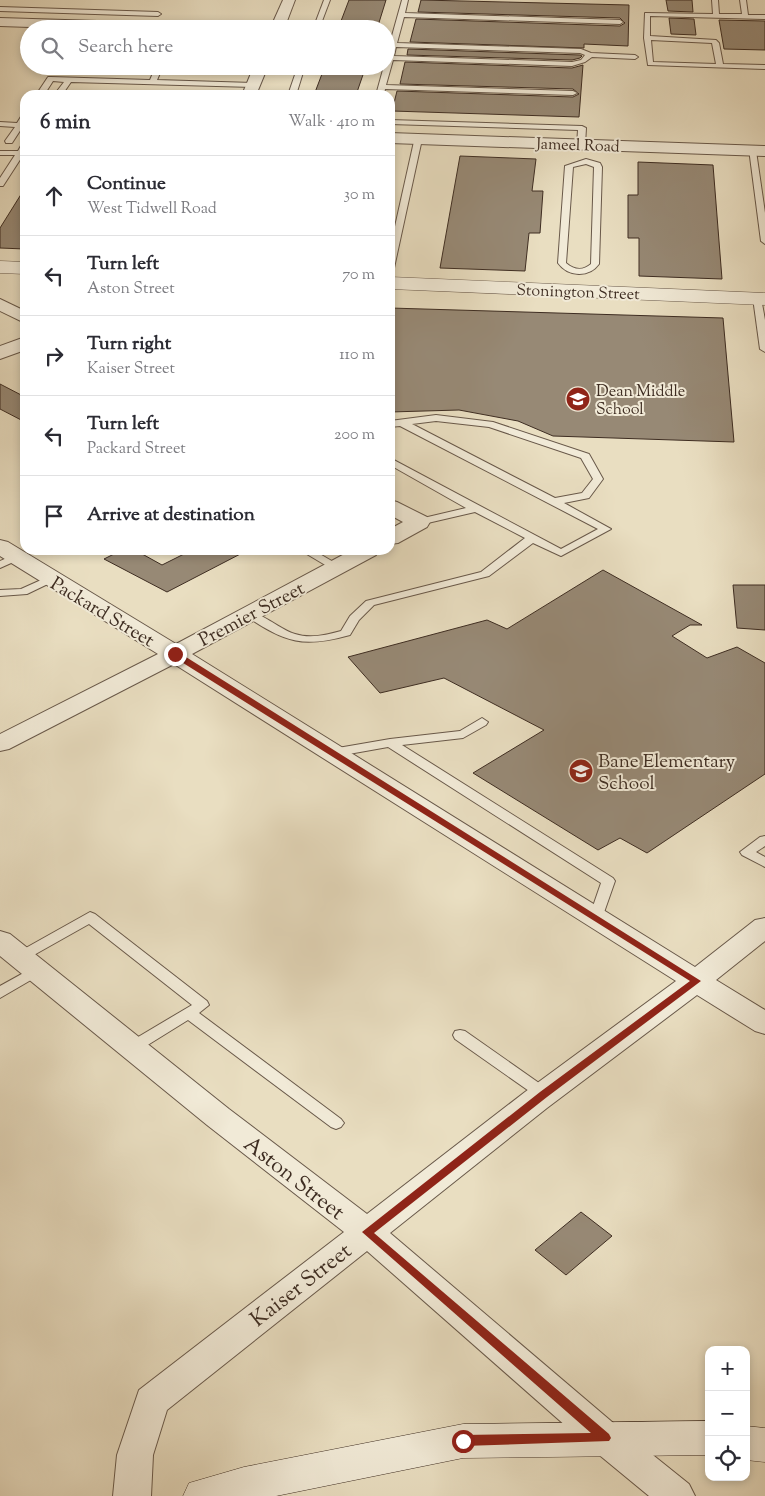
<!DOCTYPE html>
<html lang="en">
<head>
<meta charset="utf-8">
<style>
	:root { --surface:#fff; --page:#f2f2f3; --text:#2b2b33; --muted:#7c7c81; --line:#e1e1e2 }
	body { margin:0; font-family:"Sorts Mill Goudy",serif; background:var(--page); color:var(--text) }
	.controls { position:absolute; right:15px; bottom:15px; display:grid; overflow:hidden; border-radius:10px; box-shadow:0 2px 8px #0003 }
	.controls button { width:45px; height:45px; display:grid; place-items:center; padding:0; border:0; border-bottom:1px solid var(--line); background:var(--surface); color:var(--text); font:25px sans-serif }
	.stop { position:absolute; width:15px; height:15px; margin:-11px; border:4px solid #8f2418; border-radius:50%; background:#fff }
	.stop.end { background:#8f2418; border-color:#fff; box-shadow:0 1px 5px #0008 }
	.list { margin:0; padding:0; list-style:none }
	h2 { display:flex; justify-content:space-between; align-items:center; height:65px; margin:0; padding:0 20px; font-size:21px }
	h2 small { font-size:16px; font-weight:400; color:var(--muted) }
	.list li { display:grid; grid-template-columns:32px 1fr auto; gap:15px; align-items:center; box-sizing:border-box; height:80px; padding:0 20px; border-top:1px solid var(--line) }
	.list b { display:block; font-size:19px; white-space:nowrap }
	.list p { margin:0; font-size:16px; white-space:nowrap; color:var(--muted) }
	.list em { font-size:16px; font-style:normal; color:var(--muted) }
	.icon { flex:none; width:28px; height:28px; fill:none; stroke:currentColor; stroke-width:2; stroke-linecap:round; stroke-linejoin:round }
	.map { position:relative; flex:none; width:765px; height:1496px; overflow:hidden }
	.search { position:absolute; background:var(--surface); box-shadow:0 2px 8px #0003; left:20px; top:20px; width:375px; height:55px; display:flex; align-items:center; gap:12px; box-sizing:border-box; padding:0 18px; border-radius:28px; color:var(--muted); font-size:19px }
	.panel { position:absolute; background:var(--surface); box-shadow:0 2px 8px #0003; left:20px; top:90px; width:375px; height:465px; border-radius:15px }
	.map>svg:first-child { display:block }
</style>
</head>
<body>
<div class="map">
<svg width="765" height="1496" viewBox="0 0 765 1496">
	<rect width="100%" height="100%" fill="#e9dec1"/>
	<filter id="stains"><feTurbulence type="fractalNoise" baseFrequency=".004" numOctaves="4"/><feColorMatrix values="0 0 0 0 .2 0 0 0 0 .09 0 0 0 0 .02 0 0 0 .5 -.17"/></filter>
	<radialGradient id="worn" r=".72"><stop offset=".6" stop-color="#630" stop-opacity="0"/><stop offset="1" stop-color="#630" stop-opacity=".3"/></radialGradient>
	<g fill="#978975" stroke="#3e2d22">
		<polygon points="349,0 386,0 377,29 338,29"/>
		<polygon points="421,0 629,5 628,46 584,44 584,48 410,42 416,19 620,26 625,23 620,18 418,12"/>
		<polygon points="666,0 692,0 693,12 668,11"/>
		<polygon points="669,18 694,19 696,35 671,34"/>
		<polygon points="719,20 765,21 765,50 724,49"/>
		<polygon points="408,49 580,55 582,56 580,58 572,60 407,55"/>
		<polygon points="405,62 572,68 583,65 579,117 392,111 397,91 573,97 579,94 573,89 400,84"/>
		<polygon points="325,66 366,66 356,95 314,95"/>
		<polygon points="460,156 536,159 532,191 543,191 540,233 529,233 525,271 440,268"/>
		<polygon points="638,162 713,165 722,279 639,276 639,238 628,238 628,195 638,195"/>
		<polygon points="25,188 25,249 0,248 0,228"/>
		<polygon points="390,308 723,318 734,442 553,436 518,421 459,410 390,412"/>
		<polygon points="0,384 25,397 25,422 0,409"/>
		<polygon points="122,550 135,550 162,565 192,550 248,550 167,592 104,559"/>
		<polygon points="603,570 702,625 690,625 672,636 707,658 737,647 765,663 765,774 647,853 620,838 598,850 473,773 544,730 444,678 380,693 348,657 487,620 507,629"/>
		<polygon points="733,585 765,585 765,630 737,628"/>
		<polygon points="581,1212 612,1236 566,1275 535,1250"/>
	</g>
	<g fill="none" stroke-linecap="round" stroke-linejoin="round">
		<defs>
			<g id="service">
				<polygon points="324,0 330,0 319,29 313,29"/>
				<path d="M402,0h6l-3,13 215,7 3,2 -3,2 -216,-7 -7,26 184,6 10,4 44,2 3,2 -3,2 -43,-2 -7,5 -13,4 -179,-6 -7,25 187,6 4,2 -4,2 -188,-6 -1,6h-8l8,-29h2v-10l3,-9h-3v-4h4zM396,47l184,6 5,2 -4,5 -9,2 -178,-6z"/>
				<path d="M712,0h6l1,14h23l-2,-14h6l2,15h17v4l-115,-3v20l66,4 3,3 4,21 42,1v4l-117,-4 -4,-27 1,-25 68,1zM651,40l61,3 4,21 -63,-2z"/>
				<polygon points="0,7 158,12 161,14 158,16 0,11"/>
				<polygon points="156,66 163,66 157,80 253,83 257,85 253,87 71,82 62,95 54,95 64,82 53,81 44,95 36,95 48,77 51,77 150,80"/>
				<polygon points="298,66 305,66 296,95 288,95"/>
				<polygon points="22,115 25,115 25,123 12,143 6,143 5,141 15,127 0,126 0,122 17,123"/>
				<polygon points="390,120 582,126 586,128 585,145 581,147 577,145 578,130 390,124"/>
				<polygon points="415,137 422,139 394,268 390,271 390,249"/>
				<polygon points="22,144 25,144 25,152 3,186 0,186 0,178 15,155 0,155 0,151 18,151"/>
				<polygon points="749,149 756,151 765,213 765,244 761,241"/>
				<path d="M586,159l14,4 2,4 -3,97c-10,14 -31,13 -41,-1l7,-97zM586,164l8,3 -3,97c-8,7 -17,6 -25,-1l7,-96z"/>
				<polygon points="757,295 761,298 765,320 765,352 760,349 753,298"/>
				<path d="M436,415l57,7 96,32 14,25 -14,19 -25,5 47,26 -50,27 -28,-13 -44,33 -115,29 -15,15 -9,15c-47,13 -64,8 -104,-19l-2,-2 2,-2c11,-3 36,19 49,22 15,5 31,1 46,-3l9,-15 16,-15 115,-29 44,-34 -50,-26 -56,13 -4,-1 -1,-2 1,-2 51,-12 -76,-43v-7l171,91 37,-20 -198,-103 -10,1v-6zM436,421l53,6 92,31 12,21 -11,14 -27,5 -143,-74z"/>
				<polygon points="300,550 313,550 342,567 340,569 332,569"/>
				<polygon points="16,554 20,555 21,557 20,559 0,568 0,561"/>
				<polygon points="50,576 56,579 54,581 27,594 0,596 0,590 21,589"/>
				<polygon points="482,718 488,722 486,725 463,738 402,745 613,878 615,881 601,921 591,921 589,918 601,883 388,747 332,757 326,753 332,749 390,739 460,731"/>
				<polygon points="765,836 765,846 756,852 765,857 765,867 742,855 740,852 760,837"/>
				<polygon points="90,912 95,914 207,1001 209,1005 199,1013 341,1119 344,1123 341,1127 336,1129 331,1127 188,1020 138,1051 133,1052 128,1051 126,1047 128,1043 192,1005 89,924 25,960 15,960 13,957 15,954"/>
				<polygon points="38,965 43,967 45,970 43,973 0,998 0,986"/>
				<polygon points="460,1030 465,1031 549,1090 552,1094 549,1098 544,1100 539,1098 455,1039 453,1035 455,1031"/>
			</g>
			<g id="minor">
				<polygon points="283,0 295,0 284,29 270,29"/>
				<polygon points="0,18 227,25 234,29 90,29 0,26"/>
				<polygon points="254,66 268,66 256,95 242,95"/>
				<polygon points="390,133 765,146 765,156 390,143"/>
				<polygon points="0,299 25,311 25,323 0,311"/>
				<polygon points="25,337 25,350 0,359 0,346"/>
				<polygon points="390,500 397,502 427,517 430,522 427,527 398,543 390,544 390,529 403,522 390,515"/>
				<polygon points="0,540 8,542 176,644 352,550 379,550 376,555 192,654 695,967 755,920 765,918 765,941 716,980 765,1010 765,1034 755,1031 697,995 547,1108 390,1233 618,1427 689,1484 695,1496 649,1496 592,1449 367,1251 167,1410 153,1455 151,1496 113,1496 117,1455 139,1390 344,1232 207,1125 0,956 0,931 10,934 229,1109 367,1214 525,1092 676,981 174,664 9,749 0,751 0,734 158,654 0,556"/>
			</g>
			<g id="tertiary">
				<polygon points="0,261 25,262 25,274 0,273"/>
				<polygon points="390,277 765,293 765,305 390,289"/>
			</g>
			<g id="secondary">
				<polygon points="709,1421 709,1455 463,1458 276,1496 183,1496 189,1483 244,1467 463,1424"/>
				<polygon points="746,1426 765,1428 765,1462 746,1460"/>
			</g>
		</defs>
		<use href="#service" stroke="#69594a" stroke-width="2"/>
		<use href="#minor" stroke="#69594a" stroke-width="2"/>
		<use href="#tertiary" stroke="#69594a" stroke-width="1"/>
		<use href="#secondary" stroke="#3e2d22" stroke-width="1"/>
		<use href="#service" fill="#f1ead7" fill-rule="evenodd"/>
		<use href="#minor" fill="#f1ead7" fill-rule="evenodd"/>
		<use href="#tertiary" fill="#f1ead7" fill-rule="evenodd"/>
		<use href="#secondary" fill="#f1ead7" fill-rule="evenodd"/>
	</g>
	<polygon fill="#8f2418" points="172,652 178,652 701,981 547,1097 374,1233 609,1434 611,1438 609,1441 463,1446 459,1444 457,1441 459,1437 463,1435 591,1433 362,1232 540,1092 690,981 172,656"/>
	<defs>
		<symbol id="school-disc" viewBox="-11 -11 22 22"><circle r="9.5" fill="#8f2418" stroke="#f1ead7"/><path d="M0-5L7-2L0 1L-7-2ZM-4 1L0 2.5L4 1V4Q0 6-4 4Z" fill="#fff"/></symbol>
	</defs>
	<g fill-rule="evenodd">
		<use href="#school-disc" x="564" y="385" width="28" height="28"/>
		<use href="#school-disc" x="567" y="757" width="28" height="28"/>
	</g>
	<g text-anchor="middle" stroke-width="4" stroke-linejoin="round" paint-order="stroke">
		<g font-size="16" fill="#3e2d22" stroke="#f1ead7">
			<text transform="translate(578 144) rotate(2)" y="6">Jameel Road</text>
			<text transform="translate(578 291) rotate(2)" y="6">Stonington Street</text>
		</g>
		<g font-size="16" fill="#3e2d22" stroke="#f1ead7" text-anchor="start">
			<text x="596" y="396">Dean Middle<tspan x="596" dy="18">School</tspan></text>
		</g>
		<g font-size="19" fill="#3e2d22" stroke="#f1ead7">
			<text transform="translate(103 611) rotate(31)" y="7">Packard Street</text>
			<text transform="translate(251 613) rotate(-28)" y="7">Premier Street</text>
		</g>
		<g font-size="19" fill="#3e2d22" stroke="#f1ead7" text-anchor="start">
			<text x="598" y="767">Bane Elementary<tspan x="598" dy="22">School</tspan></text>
		</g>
		<g font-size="22" fill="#3e2d22" stroke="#f1ead7">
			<text transform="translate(295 1177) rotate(38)" y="8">Aston Street</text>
			<text transform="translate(300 1284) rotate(-38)" y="8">Kaiser Street</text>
		</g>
	</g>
	<rect width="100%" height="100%" filter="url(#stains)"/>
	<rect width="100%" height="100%" fill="url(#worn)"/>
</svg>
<div class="controls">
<button>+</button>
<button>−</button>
<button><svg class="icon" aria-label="locate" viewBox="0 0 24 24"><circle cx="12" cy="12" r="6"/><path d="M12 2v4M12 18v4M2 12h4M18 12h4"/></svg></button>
</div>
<div class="stop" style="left:463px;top:1441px"></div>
<div class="stop end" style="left:175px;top:654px"></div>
<div class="search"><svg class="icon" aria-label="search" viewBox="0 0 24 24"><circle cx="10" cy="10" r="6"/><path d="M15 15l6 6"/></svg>Search here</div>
<section class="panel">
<h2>6 min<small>Walk · 410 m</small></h2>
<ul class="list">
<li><svg class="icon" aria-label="ahead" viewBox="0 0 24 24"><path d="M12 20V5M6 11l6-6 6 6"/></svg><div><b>Continue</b><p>West Tidwell Road</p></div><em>30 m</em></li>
<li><svg class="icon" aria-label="left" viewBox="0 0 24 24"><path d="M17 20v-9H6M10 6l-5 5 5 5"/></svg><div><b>Turn left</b><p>Aston Street</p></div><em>70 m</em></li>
<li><svg class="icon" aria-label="right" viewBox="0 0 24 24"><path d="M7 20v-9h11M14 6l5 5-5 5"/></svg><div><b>Turn right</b><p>Kaiser Street</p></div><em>110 m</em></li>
<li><svg class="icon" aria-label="left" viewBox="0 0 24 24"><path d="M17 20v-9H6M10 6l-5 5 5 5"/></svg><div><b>Turn left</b><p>Packard Street</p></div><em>200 m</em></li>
<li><svg class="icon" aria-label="arrive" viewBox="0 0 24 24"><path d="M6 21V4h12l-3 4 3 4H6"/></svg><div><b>Arrive at destination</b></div></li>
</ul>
</section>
</div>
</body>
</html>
